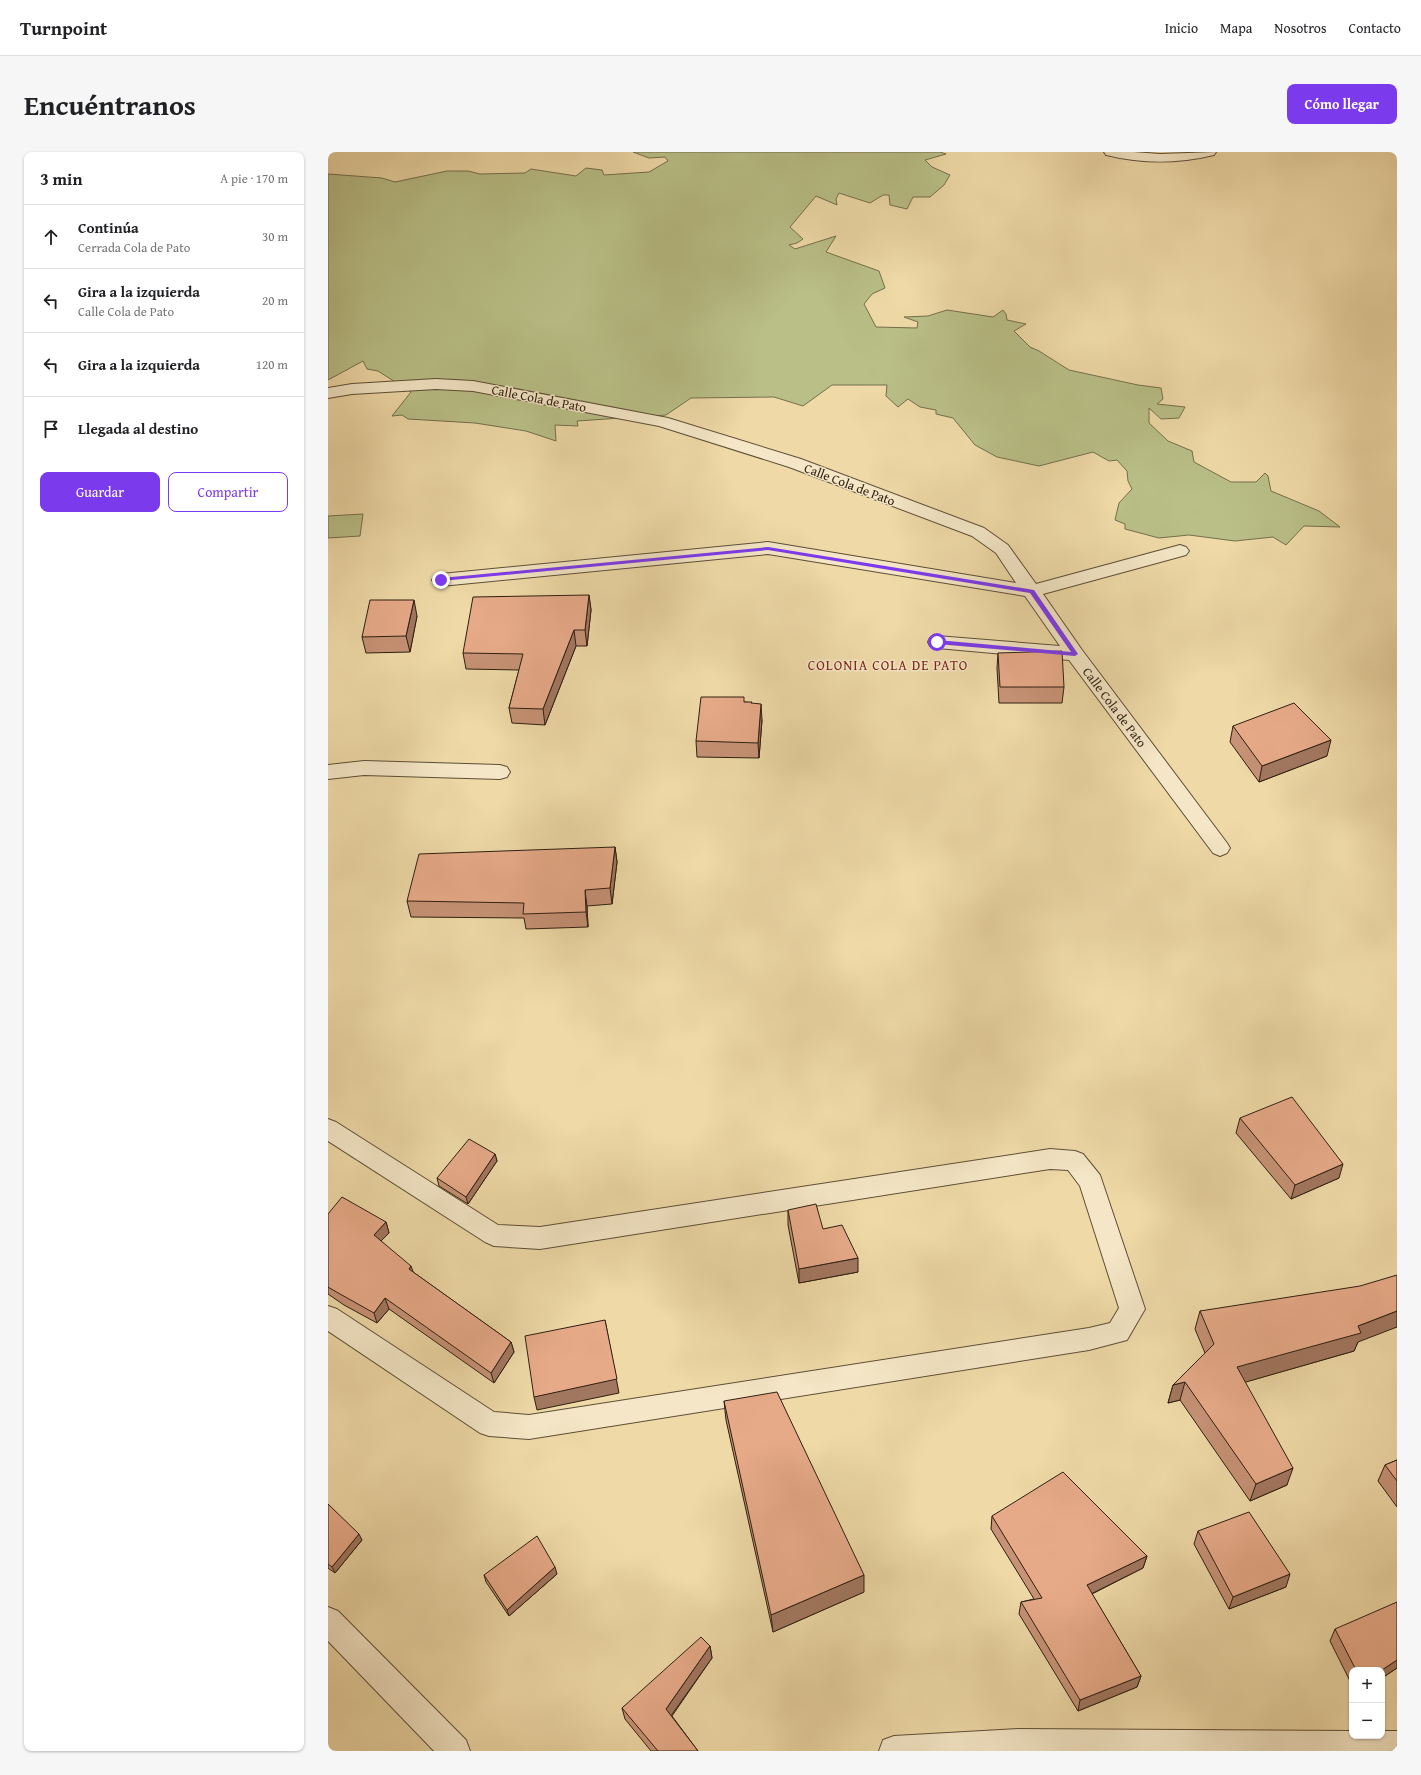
<!DOCTYPE html>
<html lang="es">
<head>
<meta charset="utf-8">
<style>
	:root { --surface:#fff; --page:#f6f6f6; --text:#202124; --muted:#757577; --line:#e0e0e0; --accent:#7c3aed }
	body { margin:0; font-family:"Gentium Book Plus",serif; background:var(--page); color:var(--text) }
	.controls { position:absolute; right:12px; bottom:12px; display:grid; overflow:hidden; border-radius:8px; box-shadow:0 1px 3px #0004 }
	.controls button { width:36px; height:36px; display:grid; place-items:center; padding:0; border:0; border-bottom:1px solid var(--line); background:var(--surface); color:var(--text); font:20px sans-serif }
	.stop { position:absolute; width:12px; height:12px; margin:-9px; border:3px solid #7c3aed; border-radius:50%; background:#fff }
	.stop.end { background:#7c3aed; border-color:#fff; box-shadow:0 1px 4px #0008 }
	.list { margin:0; padding:0; list-style:none }
	h2 { display:flex; justify-content:space-between; align-items:center; height:52px; margin:0; padding:0 16px; font-size:17px }
	h2 small { font-size:13px; font-weight:400; color:var(--muted) }
	.list li { display:grid; grid-template-columns:26px 1fr auto; gap:12px; align-items:center; box-sizing:border-box; height:64px; padding:0 16px; border-top:1px solid var(--line) }
	.list b { display:block; font-size:15px; white-space:nowrap }
	.list p { margin:0; font-size:13px; white-space:nowrap; color:var(--muted) }
	.list em { font-size:13px; font-style:normal; color:var(--muted) }
	.actions { display:flex; gap:8px; padding:12px 16px }
	.actions a { flex:1; padding:9px 0; border:1px solid var(--accent); border-radius:8px; text-align:center; font-size:14px; color:var(--accent) }
	.actions .main { background:var(--accent); color:#fff }
	.icon { flex:none; width:22px; height:22px; fill:none; stroke:currentColor; stroke-width:2; stroke-linecap:round; stroke-linejoin:round }
	.map { position:relative; flex:none; width:1069px; height:1599px; overflow:hidden; border-radius:8px }
	header { display:flex; align-items:center; gap:24px; box-sizing:border-box; height:56px; padding:0 20px; background:var(--surface); border-bottom:1px solid var(--line) }
	header strong { font-size:19px }
	nav { display:flex; gap:22px; margin-inline-start:auto; font-size:14px }
	.intro { display:flex; align-items:center; justify-content:space-between; box-sizing:border-box; height:96px; padding:0 24px }
	h1 { margin:0; font-size:28px }
	.button { padding:10px 18px; border-radius:8px; background:var(--accent); color:#fff; font-size:14px; font-weight:700 }
	main { display:flex; gap:24px; padding:0 24px }
	aside { flex:1; background:var(--surface); border-radius:8px; box-shadow:0 1px 3px #0004 }
	.map>svg:first-child { display:block }
</style>
</head>
<body>
<header>
<strong>Turnpoint</strong>
<nav><a>Inicio</a><a>Mapa</a><a>Nosotros</a><a>Contacto</a></nav>
</header>
<div class="intro"><h1>Encuéntranos</h1><a class="button">Cómo llegar</a></div>
<main>
<aside>
<h2>3 min<small>A pie · 170 m</small></h2>
<ul class="list">
<li><svg class="icon" aria-label="ahead" viewBox="0 0 24 24"><path d="M12 20V5M6 11l6-6 6 6"/></svg><div><b>Continúa</b><p>Cerrada Cola de Pato</p></div><em>30 m</em></li>
<li><svg class="icon" aria-label="left" viewBox="0 0 24 24"><path d="M17 20v-9H6M10 6l-5 5 5 5"/></svg><div><b>Gira a la izquierda</b><p>Calle Cola de Pato</p></div><em>20 m</em></li>
<li><svg class="icon" aria-label="left" viewBox="0 0 24 24"><path d="M17 20v-9H6M10 6l-5 5 5 5"/></svg><div><b>Gira a la izquierda</b></div><em>120 m</em></li>
<li><svg class="icon" aria-label="arrive" viewBox="0 0 24 24"><path d="M6 21V4h12l-3 4 3 4H6"/></svg><div><b>Llegada al destino</b></div></li>
</ul>
<div class="actions"><a class="main">Guardar</a><a>Compartir</a></div>
</aside>
<div class="map">
<svg width="1069" height="1599" viewBox="0 0 1069 1599">
	<rect width="100%" height="100%" fill="#eed9a7"/>
	<filter id="stains"><feTurbulence type="fractalNoise" baseFrequency=".005" numOctaves="4"/><feColorMatrix values="0 0 0 0 .2 0 0 0 0 .09 0 0 0 0 .02 0 0 0 .5 -.17"/></filter>
	<radialGradient id="worn" r=".72"><stop offset=".6" stop-color="#630" stop-opacity="0"/><stop offset="1" stop-color="#630" stop-opacity=".3"/></radialGradient>
	<g fill="#b9bf87" stroke="#746f4c">
		<polygon points="305,0 612,0 618,2 597,8 604,15 622,23 616,33 602,45 585,45 579,57 562,53 561,43 555,43 542,51 511,41 508,47 509,53 488,44 462,75 475,87 469,91 461,93 467,97 508,84 498,100 551,119 557,136 544,142 536,152 548,175 589,176 590,170 576,165 600,164 619,158 665,165 675,158 678,162 679,168 698,172 686,179 702,195 711,199 741,218 810,233 833,236 835,247 829,252 857,255 851,266 833,267 821,256 821,271 840,289 864,299 866,310 903,330 928,330 937,321 940,324 943,339 991,359 1012,375 976,374 958,393 945,385 907,389 861,383 831,386 797,377 797,372 787,368 791,351 804,337 800,329 799,319 789,308 781,309 765,300 711,314 669,305 647,293 625,266 608,262 608,258 592,255 580,247 570,255 558,244 559,233 504,233 475,254 446,245 363,246 338,263 249,269 250,274 227,273 228,289 198,279 147,271 80,267 74,263 64,264 83,240 50,219 39,217 35,209 0,228 0,22 54,26 67,30 119,19 140,19 152,22 197,21 203,17 248,24 258,16 274,18 276,23 321,20 340,9 337,5 321,6"/>
		<polygon points="35,362 32,384 0,386 0,364"/>
	</g>
	<g fill="none" stroke-linecap="round" stroke-linejoin="round">
		<defs>
			<g id="street">
				<path d="M776,0h29l27,2 56,-2 -2,3c-37,9 -71,9 -108,0z"/>
				<polygon points="108,227 145,229 340,266 473,307 656,376 680,393 708,432 852,393 858,395 861,399 858,403 715,442 754,498 899,691 902,696 899,701 892,704 885,701 741,508 609,496 602,494 600,490 602,486 609,484 732,494 697,444 440,402 113,434 107,432 104,428 107,424 113,422 440,390 688,431 668,401 644,384 461,315 331,274 145,239 108,237 24,242 0,246 0,236 24,232"/>
				<polygon points="36,609 172,613 179,615 182,620 179,625 172,627 36,623 0,627 0,613"/>
				<polygon points="0,967 8,970 170,1073 212,1075 722,997 747,999 755,1002 772,1023 817,1157 799,1188 761,1198 201,1287 161,1284 152,1281 0,1179 0,1154 9,1157 166,1260 201,1263 761,1176 782,1171 791,1156 752,1034 740,1018 722,1017 212,1097 166,1094 157,1090 0,989"/>
				<polygon points="0,1455 10,1459 138,1588 142,1599 106,1599 0,1489"/>
				<polygon points="690,1577 1024,1579 1024,1584 1054,1584 1054,1579 1069,1579 1069,1599 551,1599 555,1588 566,1584"/>
			</g>
		</defs>
		<use href="#street" stroke="#5e4e36" stroke-width="2"/>
		<use href="#street" fill="#f4e6c6" fill-rule="evenodd"/>
	</g>
	<g fill="#c79276" stroke="#2e1f10">
		<polygon points="261,443 263,458 259,494 248,494 217,573 184,571 181,556 191,518 138,517 135,501"/>
		<polygon points="89,464 82,500 38,501 34,485"/>
		<polygon points="670,501 736,535 734,551 671,551 669,516"/>
		<polygon points="417,550 424,551 434,568 431,606 369,605 368,589"/>
		<polygon points="905,574 999,604 931,630 902,590"/>
		<polygon points="287,695 289,710 284,752 259,754 260,775 198,777 196,766 83,765 79,749"/>
		<polygon points="912,966 1011,1026 963,1047 908,981"/>
		<polygon points="167,1002 169,1009 140,1052 111,1034 109,1026"/>
		<polygon points="460,1058 530,1120 471,1131 460,1073"/>
		<polygon points="0,1062 58,1070 61,1081 53,1089 85,1120 183,1190 186,1200 166,1231 61,1157 49,1171 16,1153 0,1142"/>
		<polygon points="872,1159 1030,1190 1026,1199 917,1230 959,1333 922,1349 852,1248 840,1251 845,1233 877,1201 867,1177"/>
		<polygon points="396,1249 536,1440 445,1480 398,1268"/>
		<polygon points="1069,1308 1069,1355 1050,1329 1057,1313"/>
		<polygon points="0,1352 34,1388 7,1421 0,1416"/>
		<polygon points="664,1364 819,1404 815,1416 764,1442 813,1524 809,1535 750,1559 691,1462 693,1450 706,1447 663,1377"/>
		<polygon points="870,1379 958,1435 901,1457 866,1392"/>
		<polygon points="229,1422 181,1464 158,1430 156,1423"/>
		<polygon points="1007,1477 1069,1516 1054,1526 1054,1518 1024,1518 1024,1533 1002,1489"/>
		<polygon points="382,1494 384,1506 344,1564 370,1599 323,1599 297,1567 294,1556"/>
	</g>
	<g fill="#a27760" stroke="#2e1f10">
		<polygon points="261,443 263,458 259,494 257,478"/>
		<polygon points="86,448 89,464 82,500 78,484"/>
		<polygon points="246,478 248,494 217,573 215,557"/>
		<polygon points="433,552 434,568 431,606 430,591"/>
		<polygon points="1003,588 999,604 931,630 934,614"/>
		<polygon points="287,695 289,710 284,752 282,736"/>
		<polygon points="257,738 259,754 260,775 258,760"/>
		<polygon points="167,1002 169,1009 140,1052 138,1045"/>
		<polygon points="1015,1012 1011,1026 963,1047 967,1033"/>
		<polygon points="58,1070 61,1081 49,1093 46,1083"/>
		<polygon points="530,1106 530,1120 471,1131 471,1117"/>
		<polygon points="83,1114 87,1125 81,1117"/>
		<polygon points="57,1146 61,1157 49,1171 46,1161"/>
		<polygon points="1069,1159 1069,1175 1030,1190 1026,1199 904,1234 909,1215 1030,1174"/>
		<polygon points="277,1168 291,1241 209,1258 206,1245"/>
		<polygon points="183,1190 186,1200 166,1231 163,1221"/>
		<polygon points="857,1230 852,1248 840,1251 845,1233"/>
		<polygon points="965,1316 959,1333 922,1349 928,1332"/>
		<polygon points="31,1382 34,1388 7,1421 4,1415"/>
		<polygon points="819,1404 815,1416 757,1445 759,1433"/>
		<polygon points="227,1415 229,1422 181,1464 179,1458"/>
		<polygon points="962,1422 958,1435 901,1457 905,1445"/>
		<polygon points="536,1423 536,1440 445,1480 443,1463"/>
		<polygon points="382,1494 384,1506 340,1568 338,1557"/>
		<polygon points="1069,1508 1069,1516 1054,1526 1054,1518"/>
		<polygon points="813,1524 809,1535 750,1559 752,1548"/>
	</g>
	<g fill="#e7aa89" stroke="#2e1f10">
		<polygon points="261,443 257,478 246,478 215,557 181,556 195,502 135,501 145,445"/>
		<polygon points="42,448 86,448 78,484 34,485"/>
		<polygon points="734,499 736,535 672,535 670,501"/>
		<polygon points="373,545 416,545 416,550 424,550 423,551 433,552 430,591 368,589"/>
		<polygon points="966,551 1003,588 934,614 905,574"/>
		<polygon points="287,695 282,736 257,738 258,760 195,762 196,751 79,749 91,702"/>
		<polygon points="964,945 1015,1012 967,1033 912,966"/>
		<polygon points="141,987 167,1002 138,1045 109,1026"/>
		<polygon points="14,1045 58,1070 46,1083 83,1114 81,1117 183,1190 163,1221 57,1146 46,1161 12,1142 0,1135 0,1062"/>
		<polygon points="488,1052 495,1077 514,1073 530,1106 471,1117 460,1058"/>
		<polygon points="1069,1123 1069,1159 1030,1174 1033,1181 909,1215 965,1316 928,1332 857,1230 845,1233 886,1192 872,1159 1032,1134"/>
		<polygon points="277,1168 289,1227 206,1245 197,1184"/>
		<polygon points="449,1240 536,1423 443,1463 396,1249"/>
		<polygon points="1069,1308 1069,1329 1057,1313"/>
		<polygon points="735,1320 819,1404 759,1433 813,1524 752,1548 693,1450 714,1446 664,1364"/>
		<polygon points="0,1352 31,1382 4,1415 0,1412"/>
		<polygon points="921,1360 962,1422 905,1445 870,1379"/>
		<polygon points="209,1384 227,1415 179,1458 156,1423"/>
		<polygon points="1069,1450 1069,1508 1054,1518 1028,1518 1007,1477"/>
		<polygon points="373,1485 382,1494 338,1557 370,1599 330,1599 294,1556"/>
	</g>
	<polygon fill="#7c3aed" points="440,395 706,438 750,502 747,504 609,492 606,490 609,488 743,500 702,441 440,398 113,429 110,428 113,426"/>
	<g text-anchor="middle" stroke-width="3" stroke-linejoin="round" paint-order="stroke">
		<g font-size="13" fill="#2e1f10" stroke="#f4e6c6">
			<text transform="translate(211 246) rotate(11)" y="5">Calle Cola de Pato</text>
			<text transform="translate(522 332) rotate(21)" y="5">Calle Cola de Pato</text>
			<text transform="translate(787 555) rotate(53)" y="5">Calle Cola de Pato</text>
		</g>
		<g font-size="14" letter-spacing="1" fill="#7a1f14" stroke="#f4e6c6">
			<text x="560" y="518">COLONIA COLA DE PATO</text>
		</g>
	</g>
	<rect width="100%" height="100%" filter="url(#stains)"/>
	<rect width="100%" height="100%" fill="url(#worn)"/>
</svg>
<div class="controls">
<button>+</button>
<button>−</button>
</div>
<div class="stop" style="left:609px;top:490px"></div>
<div class="stop end" style="left:113px;top:428px"></div>
</div>
</main>
</body>
</html>
